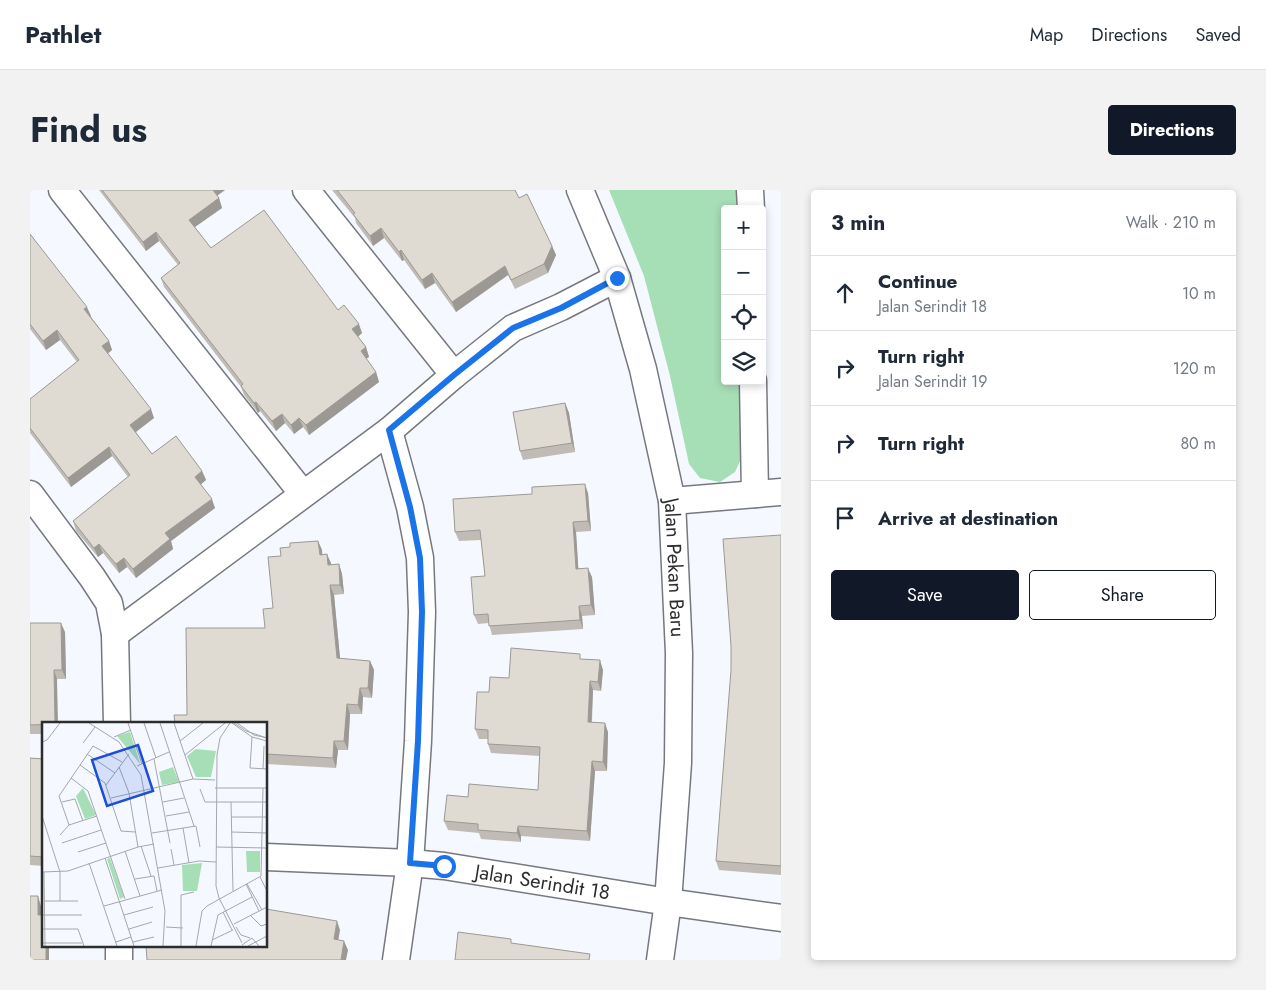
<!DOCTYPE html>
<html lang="en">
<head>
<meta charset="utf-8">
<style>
	:root { --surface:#fff; --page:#f2f2f3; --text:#1f2937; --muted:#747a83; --line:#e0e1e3; --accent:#111827 }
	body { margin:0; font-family:Jost,sans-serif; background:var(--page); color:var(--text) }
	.controls { position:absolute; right:15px; top:15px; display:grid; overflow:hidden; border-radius:5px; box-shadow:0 2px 8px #0003 }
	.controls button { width:45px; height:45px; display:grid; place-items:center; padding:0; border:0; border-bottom:1px solid var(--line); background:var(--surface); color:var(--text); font:25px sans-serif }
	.stop { position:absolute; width:15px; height:15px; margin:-11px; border:4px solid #1a73e8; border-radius:50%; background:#fff }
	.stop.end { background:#1a73e8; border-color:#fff; box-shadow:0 1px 5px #0008 }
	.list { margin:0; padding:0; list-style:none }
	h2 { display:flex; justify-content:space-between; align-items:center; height:65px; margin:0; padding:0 20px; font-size:21px }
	h2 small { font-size:16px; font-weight:400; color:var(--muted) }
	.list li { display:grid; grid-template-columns:32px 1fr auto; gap:15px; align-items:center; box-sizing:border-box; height:75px; padding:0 20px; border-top:1px solid var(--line) }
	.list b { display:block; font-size:19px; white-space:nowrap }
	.list p { margin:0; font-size:16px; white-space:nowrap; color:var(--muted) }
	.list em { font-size:16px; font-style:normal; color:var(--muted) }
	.actions { display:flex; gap:10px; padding:15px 20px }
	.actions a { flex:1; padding:11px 0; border:1px solid var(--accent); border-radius:5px; text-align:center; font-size:18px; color:var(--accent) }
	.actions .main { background:var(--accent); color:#fff }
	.icon { flex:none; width:28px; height:28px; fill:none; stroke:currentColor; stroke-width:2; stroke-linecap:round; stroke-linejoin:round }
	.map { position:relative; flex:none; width:751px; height:770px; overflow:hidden; border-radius:5px }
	header { display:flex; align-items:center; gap:30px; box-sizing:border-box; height:70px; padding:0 25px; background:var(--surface); border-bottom:1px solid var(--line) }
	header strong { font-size:24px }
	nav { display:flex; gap:28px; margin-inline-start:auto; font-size:18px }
	.intro { display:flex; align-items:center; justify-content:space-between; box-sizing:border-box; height:120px; padding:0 30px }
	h1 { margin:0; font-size:35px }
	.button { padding:12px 22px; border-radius:5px; background:var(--accent); color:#fff; font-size:18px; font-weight:700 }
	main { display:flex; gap:30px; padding:0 30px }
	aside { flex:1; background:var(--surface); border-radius:5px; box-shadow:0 2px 8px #0003 }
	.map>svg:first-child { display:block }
</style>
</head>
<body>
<header>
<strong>Pathlet</strong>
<nav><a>Map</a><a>Directions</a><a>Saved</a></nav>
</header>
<div class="intro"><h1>Find us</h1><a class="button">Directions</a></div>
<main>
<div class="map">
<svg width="751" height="770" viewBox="0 0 751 770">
	<rect width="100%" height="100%" fill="#f5f9ff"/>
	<polygon fill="#a6deb6" points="579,0 706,0 706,19 695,19 695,191 711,191 713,265 705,282 690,292 670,288 659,274 640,186 614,86"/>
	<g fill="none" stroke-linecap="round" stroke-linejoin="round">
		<defs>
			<g id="minor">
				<polyline points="32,0 273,304"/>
				<polyline points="276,0 424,185"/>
				<path id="s1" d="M550,0l37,88 26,91 29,132 7,152 -1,110 -10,139 -8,58"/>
				<polyline points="720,0 721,19"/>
				<polyline points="723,191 725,304"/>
				<polyline points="359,241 380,317 390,368 392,422 388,551 380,673 366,770"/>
				<polyline points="0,304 62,387 79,413 85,444 87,534"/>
				<polyline points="642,311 751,302"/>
				<polyline points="85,444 359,241 424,185 483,138 531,117 587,88"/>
				<path id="s2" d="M236,667l144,6 34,3 224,36 113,16"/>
				<polyline points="89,770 89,756"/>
			</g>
		</defs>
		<use href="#minor" stroke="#75797f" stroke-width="29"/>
		<use href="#minor" stroke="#fff" stroke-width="26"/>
	</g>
	<g fill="#c0bcb5">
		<polygon points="69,0 195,0 187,6 189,8 192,18 165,37 181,58 308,120 332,143 328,147 336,157 339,167 336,169 346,182 349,192 279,245 273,237 264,244 255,233 246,241 230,221 228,223 214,205 211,197 134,97 131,88 148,75 129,51 116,61"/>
		<polygon points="302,0 485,0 489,8 522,56 526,65 518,83 485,99 478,85 426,122 405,93 395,99 374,70 372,71 354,48 343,56 326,33 325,28"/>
		<polygon points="0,44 79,151 82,160 78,163 124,228 106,242 122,264 172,281 176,290 171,294 185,318 141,351 143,359 106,388 97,377 89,383 73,363 68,367 46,341 43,331 98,287 82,266 41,297 0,243 0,209 47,172 30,150 16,160 0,139"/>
		<polygon points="535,213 539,223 545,262 493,270 490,261"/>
		<polygon points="558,303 561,341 546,342 548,378 562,387 565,425 552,426 553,439 462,445 459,433 448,434 444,425 455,386 451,350 429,351 425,342"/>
		<polygon points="751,345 751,685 689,680 686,671"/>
		<polygon points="288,351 292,360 292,364 301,373 301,375 309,374 312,384 314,404 304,405 310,469 340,471 344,480 342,508 333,507 332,524 320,524 318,560 308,560 306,578 236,574 236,534 157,525 235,438 243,418 251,366 260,357"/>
		<polygon points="0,433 35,442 36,489 27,489 14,534 14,544 0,544"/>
		<polygon points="552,469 573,480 571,501 563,500 562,532 578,542 577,581 565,581 560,651 491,646 491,652 451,649 449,643 418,640 414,631 508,600 510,566 461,563 458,554 458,549 449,549 445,539 459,502 479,488"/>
		<polygon points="0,568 14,569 14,676 0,675"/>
	</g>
	<g fill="#9c9994">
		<polygon points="182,0 195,0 185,7"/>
		<polygon points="189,8 192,18 162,39 159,30"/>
		<polygon points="351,38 354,48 343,56 340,46"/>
		<polygon points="126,42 129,51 116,61 113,52"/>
		<polygon points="522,56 526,65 518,83 514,74"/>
		<polygon points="371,60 374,70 372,71 369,62"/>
		<polygon points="475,76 478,85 426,122 422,112"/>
		<polygon points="402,83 405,93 395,99 392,90"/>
		<polygon points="57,117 61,126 58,128 54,119"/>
		<polygon points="329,134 332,143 325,149 322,139"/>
		<polygon points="27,140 30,150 16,160 13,151"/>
		<polygon points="79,151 82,160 76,165 72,156"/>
		<polygon points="336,157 339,167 334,170 331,161"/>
		<polygon points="346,182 349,192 279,245 276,235"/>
		<polygon points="226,212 230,221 228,223 224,213"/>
		<polygon points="535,213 539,223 545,262 542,253"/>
		<polygon points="121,219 124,228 103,244 100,235"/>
		<polygon points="252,224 255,233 246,241 242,231"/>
		<polygon points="269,228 273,237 264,244 261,235"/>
		<polygon points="79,257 82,266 41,297 38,288"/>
		<polygon points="172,281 176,290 169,296 165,287"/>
		<polygon points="555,294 558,303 561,341 558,331"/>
		<polygon points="182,309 185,318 141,351 143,359 106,388 103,379 135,343"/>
		<polygon points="543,332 546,342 549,388 546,379"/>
		<polygon points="288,351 292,360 293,374 290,365"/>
		<polygon points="69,354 73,363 68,367 64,358"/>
		<polygon points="297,364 301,373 302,385 298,375"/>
		<polygon points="94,368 97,377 89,383 86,374"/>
		<polygon points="309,374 312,384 314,404 310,395"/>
		<polygon points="558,378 562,387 565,425 561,415"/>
		<polygon points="300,395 304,405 311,478 307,468"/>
		<polygon points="549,416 552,426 553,439 550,430"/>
		<polygon points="31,433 35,442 36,489 32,480"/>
		<polygon points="570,470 573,480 571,501 568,492"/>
		<polygon points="340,471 344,480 342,508 338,498"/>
		<polygon points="24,480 27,489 28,534 25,534"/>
		<polygon points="560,491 563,500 561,542 558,532"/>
		<polygon points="330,498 333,507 332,524 328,515"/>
		<polygon points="317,514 320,524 318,560 314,551"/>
		<polygon points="575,533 578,542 577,581 573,572"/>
		<polygon points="304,551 308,560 306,578 303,568"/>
		<polygon points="562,571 565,581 560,651 557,641"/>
		<polygon points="488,636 491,646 491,652 487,643"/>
		<polygon points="8,706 11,716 11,735 8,725"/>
		<polygon points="307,731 310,740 307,758 304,749"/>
		<polygon points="314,751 318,760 316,770 311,770"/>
		<rect x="16" y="756" width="3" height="14"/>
	</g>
	<g fill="#dfdbd3" stroke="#9c9994">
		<polygon points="72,0 183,0 189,8 159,30 181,58 234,20 308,120 314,115 329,134 322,139 336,157 331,161 346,182 276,235 269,228 261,235 252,224 242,231 226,212 224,213 211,196 213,194 131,88 150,73 126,42 113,52"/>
		<polygon points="307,0 485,0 489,8 497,4 522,56 514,74 481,90 475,76 422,112 402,83 392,90 371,60 369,62 351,38 340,46 323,24 325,23"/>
		<polygon points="0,44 57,117 54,119 79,151 72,156 121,219 100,235 122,264 146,246 172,281 165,287 182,309 135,343 140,349 103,379 94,368 86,374 69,354 64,358 43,331 100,285 79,257 38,288 0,238 0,209 49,170 27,140 13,151 0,134"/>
		<polygon points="535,213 542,253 490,261 483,222"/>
		<polygon points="555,294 558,331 543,332 546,379 558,378 561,415 549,416 550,430 459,436 458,424 444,425 441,387 455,386 450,340 425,342 423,309 502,304 502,297"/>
		<polygon points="751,345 751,676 686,671 701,480 701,456 693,349"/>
		<polygon points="288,351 290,365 297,364 298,375 309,374 310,395 300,395 307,468 340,471 338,498 330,498 328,515 317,514 314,551 304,551 303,568 236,564 236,534 145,534 144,525 157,525 156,438 235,438 233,419 243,418 238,367 251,366 250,358 260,357 260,353"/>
		<polygon points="0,433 31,433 32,480 24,480 25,534 0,535"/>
		<polygon points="481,458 550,464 550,469 570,470 568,492 560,491 558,532 575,533 573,572 562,571 557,641 488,636 487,643 448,640 448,634 414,631 417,605 438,607 439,594 508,600 510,557 458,554 458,540 445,539 447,502 459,502 460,487 479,488"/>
		<polygon points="0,568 14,569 14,667 0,666"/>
		<polygon points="0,706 8,706 8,725 14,725 14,756 16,756 16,770 0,770"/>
		<polygon points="236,719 307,731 304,749 314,751 311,770 117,770 116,756 236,756"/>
		<polygon points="428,742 481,749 481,753 560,764 559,770 425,770"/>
	</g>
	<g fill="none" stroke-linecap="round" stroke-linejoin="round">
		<polyline stroke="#1a73e8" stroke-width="6" points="414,676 380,673 388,551 392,422 390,368 380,317 359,240 424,185 483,138 531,118 587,88"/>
	</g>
	<g text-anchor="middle" stroke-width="4" stroke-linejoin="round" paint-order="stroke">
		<g font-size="20" fill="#2b2d2f" stroke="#f5f9ff">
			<text dy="7" stroke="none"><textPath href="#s1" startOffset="392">Jalan Pekan Baru</textPath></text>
			<text dy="7" stroke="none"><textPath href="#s2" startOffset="278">Jalan Serindit 18</textPath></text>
		</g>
	</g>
	<g transform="translate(12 532)">
		<rect width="225" height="225" fill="#f5f9ff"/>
		<path d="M88,10l10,31v1l-23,-28zM154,27l20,2 -5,26h-15l-9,-21zM131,45l6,15 -17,3 -3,-13zM41,66l13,27 -11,4 -9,-23zM204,129h14v21h-13zM68,136l14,39 -4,2 -13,-40zM160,141l-5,28h-14l-1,-26z" fill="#a6deb6"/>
		<path fill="none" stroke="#a4a7ac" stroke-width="1" d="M47,1l30,19 22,33 24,136 -2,35M86,1l14,41M102,1l12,35M118,1l34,103M132,1l19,56M188,1l-10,15 -3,17 -1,131 3,12 23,45M190,1l20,14 15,4M192,1l12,8 21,7M195,1l17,12 13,3M72,15l17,-7M210,15l-2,31 17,1M138,19l23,-18M0,20l5,-2 13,-17M41,21l12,-16M45,32l28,19M143,33l40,-32M112,37l16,84M38,43l25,18 16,48 14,1M95,44l32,-14M77,45l10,26 9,54M221,47l1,-23M29,56l17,13 37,108M64,63l23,-31M173,66h52M158,67l5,13h62M69,76l82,-19 22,1M20,80l13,-3 8,22M121,80l21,-4M189,80l2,89M0,94l18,56v29M124,94l23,-4M189,95h36M27,103l-10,-29 34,-50 29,16M141,106l6,35M189,110l36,1M110,111l44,-7 4,21M18,113l9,-10 28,-9M20,121l39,-13M99,124l10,30M174,125l51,1M129,127l3,16M83,129l15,45M36,130l28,-9M63,136l29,88M47,141l28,83M116,146l41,-7 17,1M0,150l26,-1 70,-24 16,-3M2,150l1,74M219,154l2,-88M218,155l7,14M93,157l19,-3 3,15M204,162l13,27M205,162l15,26M2,179h34M62,184l58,-16M181,190l9,18M1,193h39M82,193l29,-8M209,194l10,10 6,-2M192,202l33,-17M124,205l17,1M194,205l5,8 9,3M1,207h35l6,17M87,207l23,-7M170,218l21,-10M74,220l15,-5M91,220l21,-5M0,221h40M200,223l10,-7 7,8M139,224v-51l13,-3M154,224l6,-35 5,-5 54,-30M169,224l7,-31 34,-18M206,224l19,-10"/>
		<path fill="#1d4ed8" fill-opacity="0.15" stroke="#1d4ed8" stroke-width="2.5" d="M96,23l15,46 -46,15 -15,-46z"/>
		<rect width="225" height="225" fill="none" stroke="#2b2d2f" stroke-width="2.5"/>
	</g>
</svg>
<div class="controls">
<button>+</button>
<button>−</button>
<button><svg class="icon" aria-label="locate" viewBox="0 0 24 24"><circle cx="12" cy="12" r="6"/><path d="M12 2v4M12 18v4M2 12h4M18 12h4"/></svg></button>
<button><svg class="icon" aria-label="layers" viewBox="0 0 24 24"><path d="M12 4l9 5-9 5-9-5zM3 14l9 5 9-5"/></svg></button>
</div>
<div class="stop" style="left:414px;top:676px"></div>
<div class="stop end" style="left:587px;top:88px"></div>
</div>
<aside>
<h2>3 min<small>Walk · 210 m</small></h2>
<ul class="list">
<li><svg class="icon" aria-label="ahead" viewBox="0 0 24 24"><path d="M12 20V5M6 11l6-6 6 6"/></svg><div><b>Continue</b><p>Jalan Serindit 18</p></div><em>10 m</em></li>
<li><svg class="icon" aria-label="right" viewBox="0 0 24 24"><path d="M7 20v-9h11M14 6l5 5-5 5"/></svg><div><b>Turn right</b><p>Jalan Serindit 19</p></div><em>120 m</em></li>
<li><svg class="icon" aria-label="right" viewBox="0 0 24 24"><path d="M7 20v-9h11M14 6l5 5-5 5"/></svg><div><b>Turn right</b></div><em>80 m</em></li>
<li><svg class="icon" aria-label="arrive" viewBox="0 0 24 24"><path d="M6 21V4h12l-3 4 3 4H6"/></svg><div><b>Arrive at destination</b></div></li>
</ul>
<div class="actions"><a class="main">Save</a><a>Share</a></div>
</aside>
</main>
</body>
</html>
